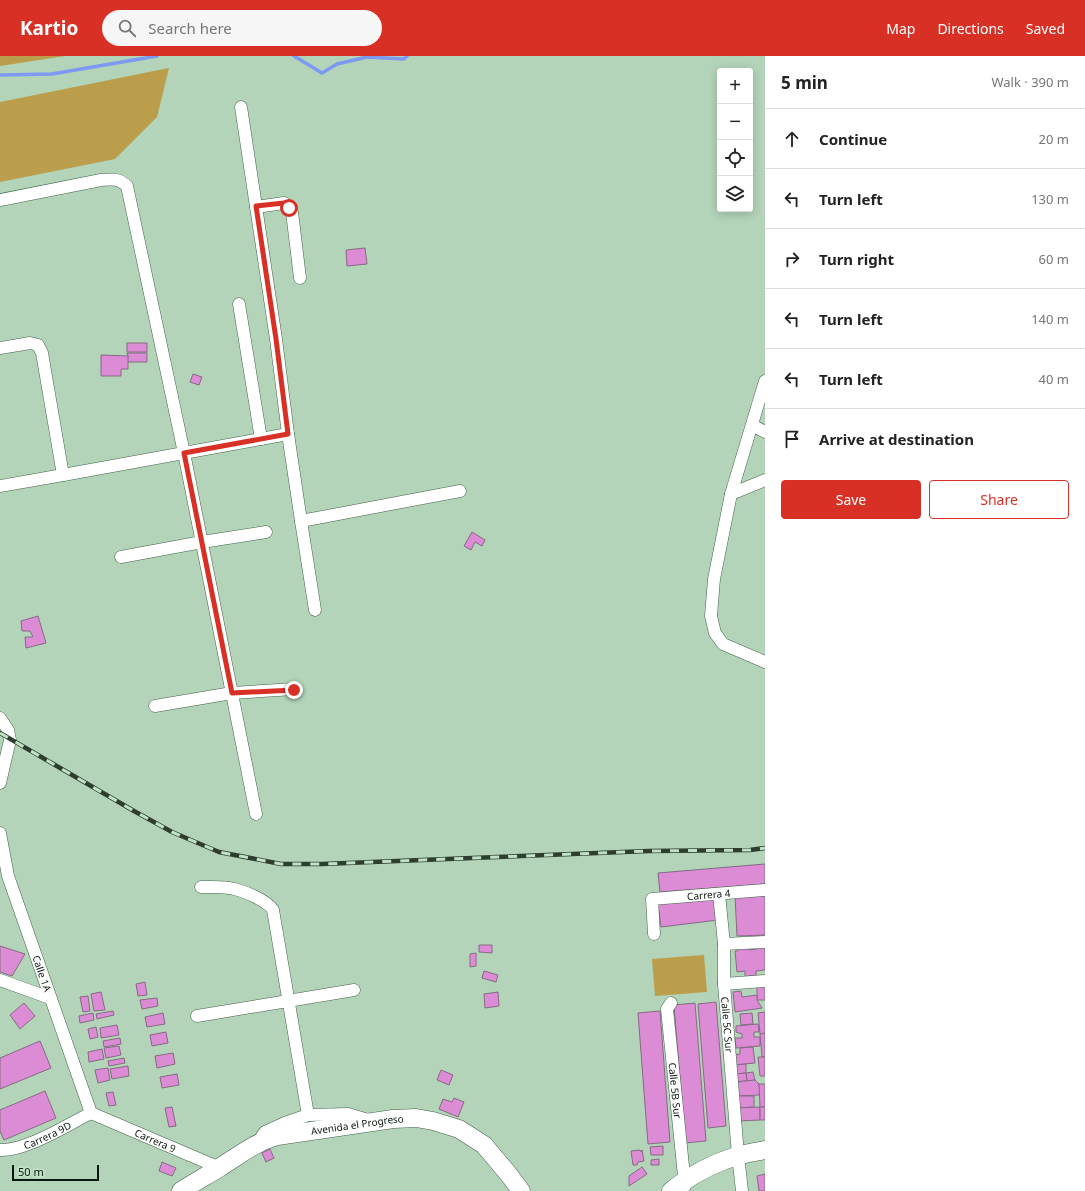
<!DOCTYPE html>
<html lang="en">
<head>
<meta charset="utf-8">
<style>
	:root { --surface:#fff; --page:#f6f6f6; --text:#222; --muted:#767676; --line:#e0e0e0; --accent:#d93025 }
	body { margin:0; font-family:"Noto Sans",sans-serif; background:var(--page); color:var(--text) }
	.controls { position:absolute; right:12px; top:12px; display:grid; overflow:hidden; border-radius:4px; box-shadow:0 2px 10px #0003 }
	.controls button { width:36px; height:36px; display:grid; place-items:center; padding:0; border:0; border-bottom:1px solid var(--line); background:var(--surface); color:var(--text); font:20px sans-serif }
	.scale { position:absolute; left:12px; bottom:10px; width:87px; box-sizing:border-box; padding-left:4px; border:2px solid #0b180e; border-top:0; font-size:11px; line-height:14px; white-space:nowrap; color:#0b180e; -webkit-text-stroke:3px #c0e1c5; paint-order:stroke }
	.stop { position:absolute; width:12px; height:12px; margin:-9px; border:3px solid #d93025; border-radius:50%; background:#fff }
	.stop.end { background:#d93025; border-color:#fff; box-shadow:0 1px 4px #0008 }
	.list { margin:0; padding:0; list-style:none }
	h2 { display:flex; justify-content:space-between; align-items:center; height:52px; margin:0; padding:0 16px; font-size:17px }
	h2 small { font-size:13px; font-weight:400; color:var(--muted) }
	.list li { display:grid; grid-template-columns:26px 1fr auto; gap:12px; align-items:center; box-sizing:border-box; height:60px; padding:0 16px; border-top:1px solid var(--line) }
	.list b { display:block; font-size:15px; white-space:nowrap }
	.list em { font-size:13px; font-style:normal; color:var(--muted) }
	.actions { display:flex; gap:8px; padding:12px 16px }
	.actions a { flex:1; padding:9px 0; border:1px solid var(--accent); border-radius:4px; text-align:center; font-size:14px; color:var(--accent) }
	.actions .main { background:var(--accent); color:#fff }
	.icon { flex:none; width:22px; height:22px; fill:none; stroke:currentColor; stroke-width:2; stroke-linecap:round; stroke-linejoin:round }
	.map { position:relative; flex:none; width:765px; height:1135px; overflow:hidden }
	header { display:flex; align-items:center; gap:24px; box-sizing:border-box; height:56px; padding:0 20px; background:var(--accent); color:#fff }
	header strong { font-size:19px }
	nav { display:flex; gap:22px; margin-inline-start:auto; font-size:14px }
	.search { width:280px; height:36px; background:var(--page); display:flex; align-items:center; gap:10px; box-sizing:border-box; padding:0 14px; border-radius:22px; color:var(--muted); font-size:15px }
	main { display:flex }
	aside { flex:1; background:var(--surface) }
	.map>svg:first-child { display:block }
</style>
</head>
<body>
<header>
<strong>Kartio</strong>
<div class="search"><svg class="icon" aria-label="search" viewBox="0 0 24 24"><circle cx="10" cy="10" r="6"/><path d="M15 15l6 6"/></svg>Search here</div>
<nav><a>Map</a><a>Directions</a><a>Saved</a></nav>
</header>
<main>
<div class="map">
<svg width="765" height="1135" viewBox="0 0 765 1135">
	<rect width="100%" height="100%" fill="#b3d4b9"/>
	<g fill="#bb9e4c">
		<polygon points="0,0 65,0 0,10"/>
		<polygon points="169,12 157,61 115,103 0,126 0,46"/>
		<polygon points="704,899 707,936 655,940 652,903"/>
	</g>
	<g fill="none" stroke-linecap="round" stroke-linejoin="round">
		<g stroke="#7e99f2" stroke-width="3.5">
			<polyline points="294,0 322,17 337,8 367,1 404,3 407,0"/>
			<polyline points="0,19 52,18 157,0"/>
		</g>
	</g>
	<g fill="#dc8cd5" stroke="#866a83">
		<polygon points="365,192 367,208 347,210 346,194"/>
		<rect x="127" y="287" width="20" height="9"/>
		<polygon points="127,297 147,297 147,306 127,306 128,300"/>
		<polygon points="101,299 128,300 128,313 121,313 121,320 101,320"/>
		<polygon points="193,318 202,321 199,329 190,326"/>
		<polygon points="472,476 485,484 482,490 475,486 471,494 464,490"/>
		<polygon points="38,560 46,587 26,592 25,581 33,581 30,575 22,575 21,565"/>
		<polygon points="765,808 765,828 660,836 658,817"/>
		<polygon points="735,840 765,840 765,879 737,880"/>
		<polygon points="716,841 718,864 661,871 658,848"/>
		<polygon points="479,889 492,889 492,897 479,896"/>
		<polygon points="765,889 765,914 756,915 756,919 745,921 745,915 737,916 735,895 738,895 737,892 749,890 749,894 757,893 757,890"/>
		<polygon points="0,890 25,898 12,920 0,916"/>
		<polygon points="476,897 476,910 470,911 470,898"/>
		<polygon points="484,915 498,919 496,926 482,922"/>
		<polygon points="145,926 147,939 138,940 136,928"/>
		<polygon points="765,928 765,944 757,944 757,929"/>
		<polygon points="741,935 742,941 757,939 757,944 762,952 735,956 733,936"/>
		<polygon points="101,936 105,954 94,955 91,938"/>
		<polygon points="498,936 499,950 485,952 484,938"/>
		<polygon points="88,940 90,955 83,956 80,941"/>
		<polygon points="157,942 158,950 142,953 140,944"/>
		<polygon points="716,946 726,1070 708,1072 698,948"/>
		<polygon points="24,947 35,960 20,973 10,959"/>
		<polygon points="695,947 706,1085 685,1087 674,949"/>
		<polygon points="113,955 114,959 97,963 96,958"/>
		<polygon points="660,955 670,1086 648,1088 638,957"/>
		<polygon points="765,956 765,977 760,978 758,957"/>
		<polygon points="93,957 94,964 80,967 79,960"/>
		<polygon points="163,957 165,968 147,971 145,961"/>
		<polygon points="752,957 753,968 741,969 740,958"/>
		<polygon points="758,968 759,976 754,976 754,981 760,981 760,990 736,992 735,982 742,982 742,978 736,976 736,970"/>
		<polygon points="117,969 119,979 101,982 100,972"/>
		<polygon points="96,971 98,981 90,983 88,973"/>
		<polygon points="166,976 168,987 152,990 150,979"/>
		<polygon points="765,977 765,1001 762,1001 760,978"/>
		<polygon points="120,982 121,988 104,991 103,985"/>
		<polygon points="40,985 51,1012 0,1033 0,1002"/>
		<polygon points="119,990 121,999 106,1002 104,992"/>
		<polygon points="753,991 755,1007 734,1009 733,999 740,998 740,992"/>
		<polygon points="102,993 104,1003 89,1006 88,996"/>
		<polygon points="173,997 175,1008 157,1012 155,1000"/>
		<polygon points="758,1001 765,1001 765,1020 760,1020"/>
		<polygon points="124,1002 125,1007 109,1010 108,1005"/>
		<polygon points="746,1008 746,1017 735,1018 734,1009"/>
		<polygon points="128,1010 129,1020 112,1023 110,1013"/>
		<polygon points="108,1012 110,1024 98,1027 95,1014"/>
		<polygon points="441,1014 453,1019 449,1029 437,1024"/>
		<polygon points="753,1016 755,1024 747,1025 746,1017"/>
		<polygon points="746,1017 747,1025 735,1026 735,1018"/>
		<polygon points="177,1018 179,1029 162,1032 160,1021"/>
		<polygon points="755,1024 759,1028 760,1039 736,1040 735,1026"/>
		<polygon points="759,1028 765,1028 765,1051 760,1051"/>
		<polygon points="45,1035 56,1062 4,1084 0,1075 0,1054"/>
		<polygon points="113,1036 116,1049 109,1050 106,1037"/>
		<polygon points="736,1040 754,1040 754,1051 736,1052"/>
		<polygon points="454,1042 464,1046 458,1061 439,1053 443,1043 452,1046"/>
		<polygon points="172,1051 176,1070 169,1071 165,1052"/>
		<polygon points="760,1051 760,1064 737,1065 736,1052"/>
		<rect x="760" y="1051" width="5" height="13"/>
		<polygon points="663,1090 663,1099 651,1099 650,1091"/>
		<polygon points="270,1093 274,1102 266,1106 262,1097"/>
		<polygon points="640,1094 641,1096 642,1094 644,1105 638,1106 637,1109 633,1109 631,1095"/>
		<polygon points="659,1103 659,1109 651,1109 651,1104"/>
		<polygon points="162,1106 176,1112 172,1120 159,1115"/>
		<polygon points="642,1111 647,1118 629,1130 629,1120"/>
		<polygon points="765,1118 765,1135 759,1135 757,1120"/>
	</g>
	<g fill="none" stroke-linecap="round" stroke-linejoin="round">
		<defs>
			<g id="street">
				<polyline points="241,51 276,283 288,378"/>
				<path d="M0,144l101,-20c12,-1 17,-2 26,6l57,267 72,361"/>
				<polyline points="256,151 284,147 289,151 292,156 300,222"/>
				<polyline points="239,248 261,383"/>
				<polyline points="0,292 30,287 38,289 42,297 63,419 0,430"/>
				<polyline points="752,369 765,376"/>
				<polyline points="63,419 288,378 301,465 460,435"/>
				<polyline points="765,424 731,438 714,523 711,560 715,577 723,588 765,606"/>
				<polyline points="731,438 765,325"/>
				<polyline points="301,465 315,554"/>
				<polyline points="121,501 202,486 266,476"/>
				<polyline points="155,650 232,637 294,633"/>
				<polyline points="0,662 8,674 10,684 0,727"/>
				<path id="s1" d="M0,777l8,43 83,237"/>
				<path d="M201,831c11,0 23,-1 33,2 10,2 34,12 39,21l35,205"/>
				<path id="s2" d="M719,838l5,50v40l14,171 4,36"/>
				<path id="s3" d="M654,878l-2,-35 113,-9"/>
				<polyline points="724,888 765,886"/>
				<polyline points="0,924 50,942"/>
				<polyline points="724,928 765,925"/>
				<path id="s4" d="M671,947l-4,6 18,177"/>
				<polyline points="197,960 354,934"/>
				<path id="s5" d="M91,1057l129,55"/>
				<polyline points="262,1080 265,1076 285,1067 308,1059 348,1058 368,1064"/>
				<path id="s6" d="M0,1094c26,1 67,-25 91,-37"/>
			</g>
			<g id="secondary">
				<path id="s7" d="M181,1135c12,-8 25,-15 38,-23 19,-12 35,-25 58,-32l116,-17 23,-1 17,3 26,8 25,16 26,31 11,15"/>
				<path d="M671,1135c20,-16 42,-28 66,-35 9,-3 19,-4 28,-6"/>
			</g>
		</defs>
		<use href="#street" stroke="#436149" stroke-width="13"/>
		<use href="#secondary" stroke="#436149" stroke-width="19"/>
		<use href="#street" stroke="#fff" stroke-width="12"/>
		<use href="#secondary" stroke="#fff" stroke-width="18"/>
		<defs>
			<polyline id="rail" points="0,677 134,755 172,776 219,796 281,808 322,808 649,795 750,794 765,792"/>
		</defs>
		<use href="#rail" stroke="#2d3e31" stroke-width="4.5"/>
		<use href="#rail" stroke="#c0e1c5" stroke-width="3" stroke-dasharray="9" stroke-linecap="butt"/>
	</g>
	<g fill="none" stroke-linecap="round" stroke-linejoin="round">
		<polyline stroke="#d93025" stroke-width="5" points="289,152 284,147 256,150 276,283 288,378 184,397 232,637 294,634"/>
	</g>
	<g text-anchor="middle" stroke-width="3.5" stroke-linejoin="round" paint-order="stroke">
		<g font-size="10" fill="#0b180e" stroke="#c0e1c5">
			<text dy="4" stroke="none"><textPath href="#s3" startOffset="92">Carrera 4</textPath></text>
			<text dy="4" stroke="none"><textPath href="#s1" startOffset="147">Calle 1A</textPath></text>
			<text dy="4" stroke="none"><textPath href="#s2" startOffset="131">Calle 5C Sur</textPath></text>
			<text dy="4" stroke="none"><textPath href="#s4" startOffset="89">Calle 5B Sur</textPath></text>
			<text dy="4" stroke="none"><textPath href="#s7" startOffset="192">Avenida el Progreso</textPath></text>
			<text dy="4" stroke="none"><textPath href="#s6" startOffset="50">Carrera 9D</textPath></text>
			<text dy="4" stroke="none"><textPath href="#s5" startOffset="70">Carrera 9</textPath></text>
		</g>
	</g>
</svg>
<div class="controls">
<button>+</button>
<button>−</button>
<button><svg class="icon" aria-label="locate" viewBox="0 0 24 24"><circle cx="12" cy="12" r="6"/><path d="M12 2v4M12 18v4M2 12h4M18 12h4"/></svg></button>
<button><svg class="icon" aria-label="layers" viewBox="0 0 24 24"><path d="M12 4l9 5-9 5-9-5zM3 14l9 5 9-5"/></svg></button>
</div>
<div class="scale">50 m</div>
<div class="stop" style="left:289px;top:152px"></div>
<div class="stop end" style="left:294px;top:634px"></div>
</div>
<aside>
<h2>5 min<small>Walk · 390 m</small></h2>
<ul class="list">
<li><svg class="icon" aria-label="ahead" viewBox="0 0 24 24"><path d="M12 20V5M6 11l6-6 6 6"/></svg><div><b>Continue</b></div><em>20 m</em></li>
<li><svg class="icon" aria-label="left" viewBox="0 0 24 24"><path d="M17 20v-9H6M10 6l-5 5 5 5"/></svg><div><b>Turn left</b></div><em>130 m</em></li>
<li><svg class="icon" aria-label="right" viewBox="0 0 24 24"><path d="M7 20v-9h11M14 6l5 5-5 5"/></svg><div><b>Turn right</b></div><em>60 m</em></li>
<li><svg class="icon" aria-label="left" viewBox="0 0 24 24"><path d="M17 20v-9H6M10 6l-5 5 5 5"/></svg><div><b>Turn left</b></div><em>140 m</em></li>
<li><svg class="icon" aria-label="left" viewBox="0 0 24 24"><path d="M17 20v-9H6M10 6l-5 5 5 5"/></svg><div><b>Turn left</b></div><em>40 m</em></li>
<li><svg class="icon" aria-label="arrive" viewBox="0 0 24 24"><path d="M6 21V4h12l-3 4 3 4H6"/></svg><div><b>Arrive at destination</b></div></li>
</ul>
<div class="actions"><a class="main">Save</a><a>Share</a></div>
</aside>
</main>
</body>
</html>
